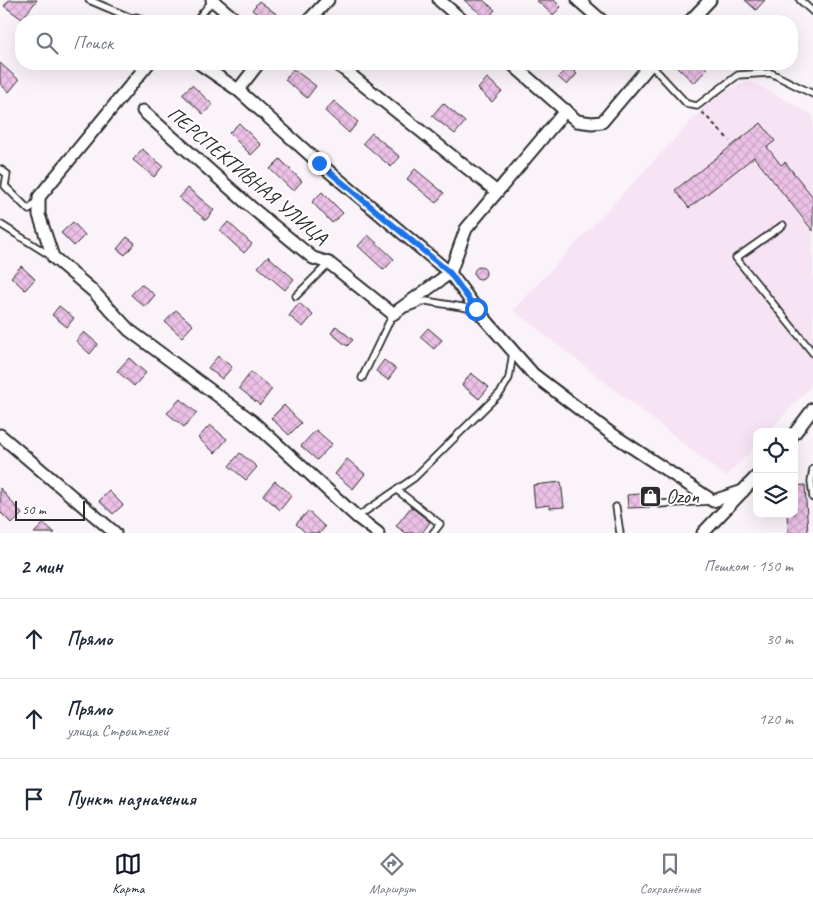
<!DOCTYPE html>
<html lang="ru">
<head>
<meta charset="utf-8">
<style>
	:root { --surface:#fff; --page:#f2f2f3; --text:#1f2937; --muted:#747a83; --line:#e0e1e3; --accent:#111827 }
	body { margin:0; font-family:Caveat,sans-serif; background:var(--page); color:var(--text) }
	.controls { position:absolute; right:15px; bottom:15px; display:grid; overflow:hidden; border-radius:10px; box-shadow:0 5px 20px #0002 }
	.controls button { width:45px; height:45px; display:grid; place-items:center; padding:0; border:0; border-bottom:1px solid var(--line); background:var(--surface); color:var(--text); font:25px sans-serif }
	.scale { position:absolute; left:15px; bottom:12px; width:70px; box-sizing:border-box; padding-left:5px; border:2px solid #2b2b2b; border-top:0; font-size:14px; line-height:18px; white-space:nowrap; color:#2b2b2b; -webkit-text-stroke:4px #fff; paint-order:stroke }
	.stop { position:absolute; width:15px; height:15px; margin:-11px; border:4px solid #1a73e8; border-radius:50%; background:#fff }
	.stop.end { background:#1a73e8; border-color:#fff; box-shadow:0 1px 5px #0008 }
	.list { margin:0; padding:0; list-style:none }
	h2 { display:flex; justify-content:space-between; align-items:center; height:65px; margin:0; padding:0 20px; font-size:21px }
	h2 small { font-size:16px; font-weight:400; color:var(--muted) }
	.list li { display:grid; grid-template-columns:32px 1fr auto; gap:15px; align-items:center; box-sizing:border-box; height:80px; padding:0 20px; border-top:1px solid var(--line) }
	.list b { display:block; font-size:19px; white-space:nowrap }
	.list p { margin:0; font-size:16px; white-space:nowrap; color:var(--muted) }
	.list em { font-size:16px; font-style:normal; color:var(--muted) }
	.icon { flex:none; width:28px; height:28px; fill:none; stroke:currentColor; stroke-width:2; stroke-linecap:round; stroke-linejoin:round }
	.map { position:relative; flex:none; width:813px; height:533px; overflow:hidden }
	.search { position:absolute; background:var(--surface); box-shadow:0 5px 20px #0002; left:15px; right:15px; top:15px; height:55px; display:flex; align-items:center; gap:12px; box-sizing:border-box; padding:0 18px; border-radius:20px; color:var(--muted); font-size:19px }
	.sheet { height:305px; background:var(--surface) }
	nav { display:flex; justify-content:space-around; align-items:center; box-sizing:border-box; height:70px; border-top:1px solid var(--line); background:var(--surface); font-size:14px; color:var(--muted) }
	nav a { display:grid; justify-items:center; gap:2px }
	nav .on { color:var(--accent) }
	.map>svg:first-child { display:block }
</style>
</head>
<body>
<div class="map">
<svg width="813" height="533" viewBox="0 0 813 533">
	<defs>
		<pattern id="building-cross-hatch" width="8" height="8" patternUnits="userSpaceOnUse" patternTransform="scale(1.25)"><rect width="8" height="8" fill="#ecc1e7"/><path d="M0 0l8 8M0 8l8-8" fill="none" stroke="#cba6c6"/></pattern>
	</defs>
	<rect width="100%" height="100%" fill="#fbf3fa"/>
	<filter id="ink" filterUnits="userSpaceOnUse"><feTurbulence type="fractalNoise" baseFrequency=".02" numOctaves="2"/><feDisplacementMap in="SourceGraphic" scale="10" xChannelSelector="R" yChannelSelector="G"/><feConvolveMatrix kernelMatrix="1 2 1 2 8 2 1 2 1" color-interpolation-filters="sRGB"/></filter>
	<g filter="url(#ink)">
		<polygon fill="#f6e4f4" points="750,81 813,115 813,384 768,432 757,432 757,444 726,477 513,310 717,94"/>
		<g fill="url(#building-cross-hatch)" stroke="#2b2b2b">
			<polygon points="9,0 37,0 22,19 4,6"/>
			<polygon points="464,0 483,0 495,10 487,19"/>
			<polygon points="536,0 554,0 561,7 553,15"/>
			<polygon points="745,0 765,0 756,10"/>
			<polygon points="259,1 286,21 267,21 252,10"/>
			<polygon points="0,63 19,80 9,92 0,84"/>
			<polygon points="674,64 702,64 707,69 694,83"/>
			<polygon points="569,66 577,74 567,85 558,77"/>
			<polygon points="293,69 316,86 307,98 285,80"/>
			<polygon points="487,78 502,91 492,102 478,89"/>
			<polygon points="192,85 213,105 203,114 182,94"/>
			<polygon points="334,101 358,122 349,133 325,111"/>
			<polygon points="443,103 465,122 455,134 432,116"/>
			<polygon points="239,123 261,145 251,155 229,133"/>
			<polygon points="761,123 775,141 767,147 781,165 785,162 813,197 813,231 754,157 689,208 675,190"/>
			<polygon points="372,133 400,157 391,167 363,143"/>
			<polygon points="142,149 163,166 154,177 133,160"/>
			<polygon points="280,159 302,181 293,191 270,169"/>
			<polygon points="415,169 444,193 436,203 407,179"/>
			<polygon points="188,188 214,210 206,220 179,198"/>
			<polygon points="322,192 343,213 332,223 312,202"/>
			<polygon points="73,222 85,235 74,246 61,233"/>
			<polygon points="228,222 252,244 244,253 220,231"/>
			<polygon points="368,235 394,259 384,270 358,246"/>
			<polygon points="127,237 135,243 125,255 117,249"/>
			<polygon points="268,256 294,279 285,290 258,267"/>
			<polygon points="21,266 35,279 25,290 11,277"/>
			<circle cx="480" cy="273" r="6"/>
			<polygon points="141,284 155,295 145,307 131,295"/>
			<polygon points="299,303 313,315 303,327 289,316"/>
			<polygon points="59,306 74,318 67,327 52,315"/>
			<polygon points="176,310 193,325 182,337 165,322"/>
			<polygon points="336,326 353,340 347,346 331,333"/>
			<polygon points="428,328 442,340 434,349 420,337"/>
			<polygon points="84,332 98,344 90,354 76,341"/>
			<polygon points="218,356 232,367 222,379 208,368"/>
			<polygon points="129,358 146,373 134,386 117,371"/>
			<polygon points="384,360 396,369 388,380 376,371"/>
			<polygon points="251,372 272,389 260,405 239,388"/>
			<polygon points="471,373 489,387 479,399 462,385"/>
			<polygon points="180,399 197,413 184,427 167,413"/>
			<polygon points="284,405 301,423 289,435 271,418"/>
			<polygon points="210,425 227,439 215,453 198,438"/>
			<polygon points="316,430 332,444 317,460 301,446"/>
			<polygon points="240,453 257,467 246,480 229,466"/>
			<polygon points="347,459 365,474 353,489 335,474"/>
			<polygon points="275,481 292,495 280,510 263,495"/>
			<polygon points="561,482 564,507 550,508 550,505 535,507 533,485"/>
			<polygon points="805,485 808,533 788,533 787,514 794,514 794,486"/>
			<polygon points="0,488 22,514 12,524 0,512"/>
			<polygon points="109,491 123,505 113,514 99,501"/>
			<polygon points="653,493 654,507 628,508 627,495"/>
			<polygon points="411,507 430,522 422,533 406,533 396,526"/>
			<polygon points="308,511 325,527 320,533 306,533 296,524"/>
			<polygon points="44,523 55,533 34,533"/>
		</g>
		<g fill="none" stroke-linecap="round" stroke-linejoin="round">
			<defs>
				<g id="service">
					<polyline points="89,0 136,20"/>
					<polyline points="800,0 813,12"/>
					<polyline points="196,21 213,0"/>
					<polyline points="650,64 687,104 697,106 738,75 771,73 813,94"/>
					<polyline points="0,169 7,174 5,186 29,210 38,199"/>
					<polyline points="0,224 51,256"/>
					<polyline points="783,225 736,258 813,353"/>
					<polyline points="296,296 329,263"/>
					<polyline points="408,308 426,301 474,309"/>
					<polyline points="362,378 393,314 394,313"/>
					<polyline points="813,469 811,481 813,498"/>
					<polyline points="397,490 440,524 433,533"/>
					<polyline points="659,504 711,501"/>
					<polyline points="616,507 620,533"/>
					<polyline points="357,517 414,478 501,392 509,378 513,352"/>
				</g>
				<g id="minor">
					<polyline points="212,0 237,21"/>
					<polyline points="439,0 463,21"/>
					<polyline points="578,0 602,21"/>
					<polyline points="136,20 138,21"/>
					<polyline points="308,21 328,0"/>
					<polyline points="690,21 710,0"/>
					<polyline points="148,64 39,197 39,215 53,257 93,291 129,330 252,421 357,517 378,533"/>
					<polyline points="200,64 238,90 319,163 450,273 478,311 533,374 609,432 713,501 743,491"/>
					<polyline points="337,64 497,192"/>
					<polyline points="512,64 577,121 592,123 602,122 651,64"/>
					<polyline points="238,90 258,64"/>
					<polyline points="143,111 252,208 313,258 329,263 393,314 450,273"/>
					<polyline points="450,273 466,229 566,110"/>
					<polyline points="794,434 813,409"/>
					<polyline points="0,435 115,533"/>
					<polyline points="703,533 757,476"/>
				</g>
			</defs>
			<use href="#service" stroke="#2b2b2b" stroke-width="9"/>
			<use href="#minor" stroke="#2b2b2b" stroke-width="15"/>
			<polyline stroke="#2b2b2b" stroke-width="2" stroke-dasharray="4 4" stroke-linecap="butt" points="702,112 730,141"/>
			<use href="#service" stroke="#fff" stroke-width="5.5"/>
			<use href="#minor" stroke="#fff" stroke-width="11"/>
		</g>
	</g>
	<g fill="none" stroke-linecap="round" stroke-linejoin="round" filter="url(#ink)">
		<polyline stroke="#1a73e8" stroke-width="6" points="319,163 450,273 476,309"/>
	</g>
	<defs>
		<symbol id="shop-square" viewBox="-11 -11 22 22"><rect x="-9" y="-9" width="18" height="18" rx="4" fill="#2b2b2b" stroke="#fff"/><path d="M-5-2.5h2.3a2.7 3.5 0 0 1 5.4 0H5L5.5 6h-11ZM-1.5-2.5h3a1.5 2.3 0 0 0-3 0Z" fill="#fff"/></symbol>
	</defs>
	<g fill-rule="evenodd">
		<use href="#shop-square" x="638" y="484" width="25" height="25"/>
	</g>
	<g text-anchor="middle" stroke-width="4" stroke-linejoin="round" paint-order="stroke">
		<g font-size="20" fill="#2b2b2b" stroke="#fff">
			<text transform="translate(248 175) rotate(40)" y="7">ПЕРСПЕКТИВНАЯ УЛИЦА</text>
		</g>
		<g font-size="20" fill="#2b2b2b" stroke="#fff" text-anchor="start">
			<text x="666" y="503">Ozon</text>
		</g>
	</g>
</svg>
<div class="controls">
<button><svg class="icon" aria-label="locate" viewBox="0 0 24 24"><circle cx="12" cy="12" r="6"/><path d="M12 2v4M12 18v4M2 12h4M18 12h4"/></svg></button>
<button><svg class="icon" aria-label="layers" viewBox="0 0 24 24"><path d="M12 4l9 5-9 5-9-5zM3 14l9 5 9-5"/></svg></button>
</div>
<div class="scale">50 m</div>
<div class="stop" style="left:476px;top:309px"></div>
<div class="stop end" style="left:319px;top:163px"></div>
<div class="search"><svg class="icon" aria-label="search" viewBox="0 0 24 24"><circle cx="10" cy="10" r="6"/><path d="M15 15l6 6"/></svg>Поиск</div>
</div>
<section class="sheet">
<h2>2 мин<small>Пешком · 150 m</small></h2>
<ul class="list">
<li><svg class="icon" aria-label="ahead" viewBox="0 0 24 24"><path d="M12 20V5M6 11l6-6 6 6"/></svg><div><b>Прямо</b></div><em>30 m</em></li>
<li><svg class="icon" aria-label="ahead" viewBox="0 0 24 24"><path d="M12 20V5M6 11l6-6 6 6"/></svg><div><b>Прямо</b><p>улица Строителей</p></div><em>120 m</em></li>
<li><svg class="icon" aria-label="arrive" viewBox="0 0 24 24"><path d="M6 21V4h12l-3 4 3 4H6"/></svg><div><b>Пункт назначения</b></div></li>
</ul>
</section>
<nav>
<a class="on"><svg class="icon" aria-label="map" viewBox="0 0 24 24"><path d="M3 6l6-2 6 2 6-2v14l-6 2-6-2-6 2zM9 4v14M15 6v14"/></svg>Карта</a>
<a><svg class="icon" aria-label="directions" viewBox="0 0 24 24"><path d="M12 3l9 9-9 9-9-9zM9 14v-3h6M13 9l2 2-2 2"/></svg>Маршрут</a>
<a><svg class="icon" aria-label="saved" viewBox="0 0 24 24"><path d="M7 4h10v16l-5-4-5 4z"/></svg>Сохранённые</a>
</nav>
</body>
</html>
